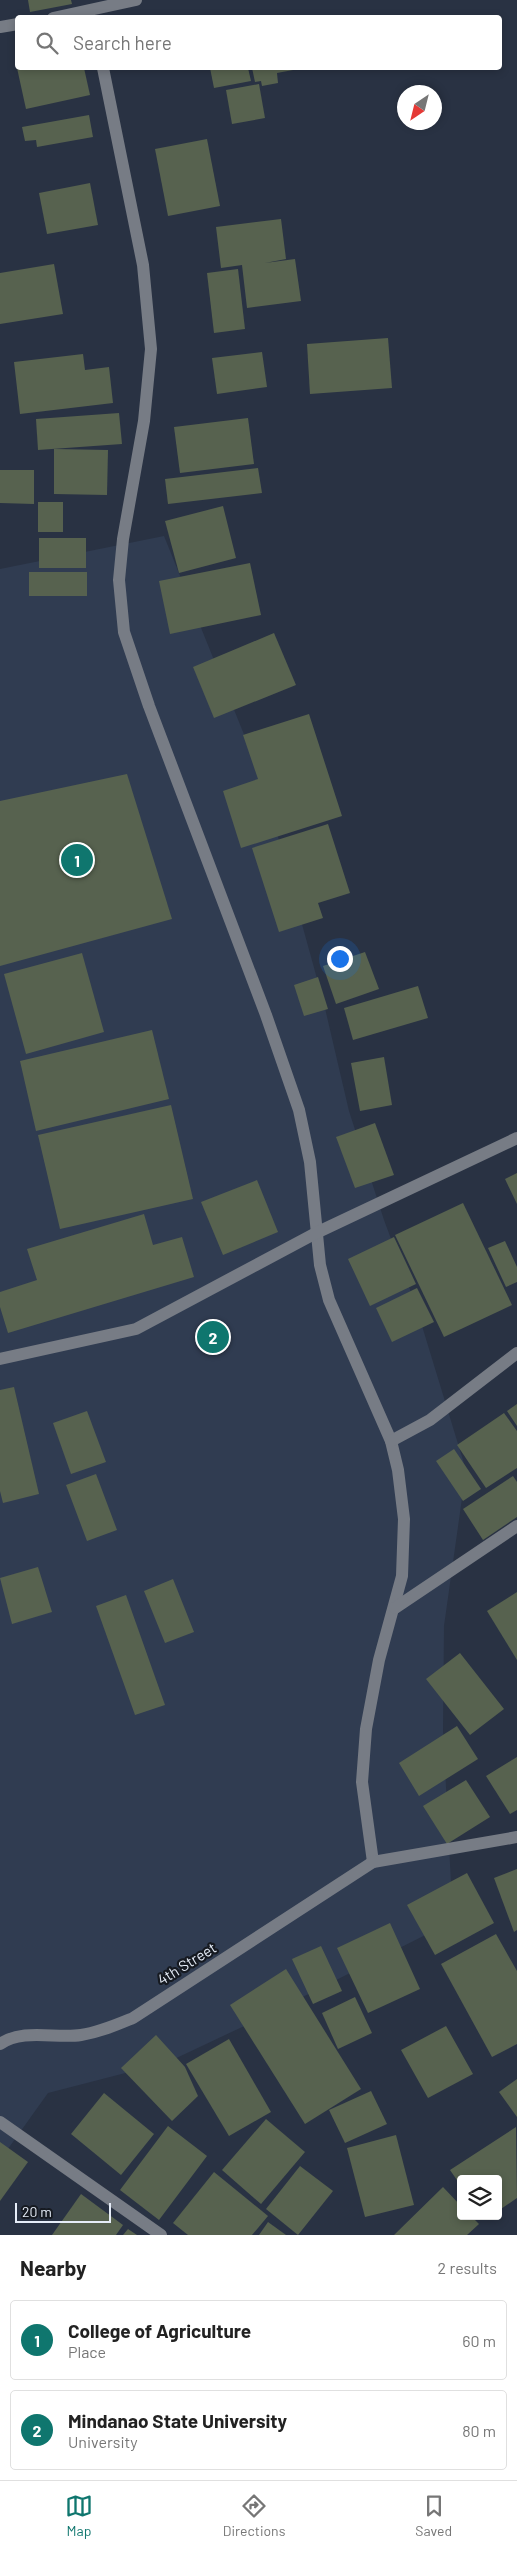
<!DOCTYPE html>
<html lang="en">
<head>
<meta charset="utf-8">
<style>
	:root { --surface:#fff; --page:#f6f6f6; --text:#222; --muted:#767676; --line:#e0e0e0; --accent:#0f766e }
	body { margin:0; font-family:Barlow,sans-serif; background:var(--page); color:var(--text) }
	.controls { position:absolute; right:15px; bottom:15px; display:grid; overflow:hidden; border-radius:5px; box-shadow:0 2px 8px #0003 }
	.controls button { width:45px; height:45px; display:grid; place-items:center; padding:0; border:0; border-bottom:1px solid var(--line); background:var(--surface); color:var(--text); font:25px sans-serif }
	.compass { position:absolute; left:397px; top:85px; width:45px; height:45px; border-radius:50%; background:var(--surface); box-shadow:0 2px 8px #0003; rotate:215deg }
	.scale { position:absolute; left:15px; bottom:12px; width:96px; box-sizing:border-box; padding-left:5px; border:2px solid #e6edf8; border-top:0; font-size:14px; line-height:18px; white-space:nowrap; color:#e6edf8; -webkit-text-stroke:4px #161a21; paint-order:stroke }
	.you { position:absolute; left:339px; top:958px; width:18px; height:18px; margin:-12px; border:4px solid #fff; border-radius:50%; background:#1a73e8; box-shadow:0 0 0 8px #1a73e833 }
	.badge { display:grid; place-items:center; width:32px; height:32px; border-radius:50%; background:var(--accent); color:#fff; font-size:16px; font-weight:700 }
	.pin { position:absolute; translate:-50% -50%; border:2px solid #fff; box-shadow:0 1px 5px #0006 }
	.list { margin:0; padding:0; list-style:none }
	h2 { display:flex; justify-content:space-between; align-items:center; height:65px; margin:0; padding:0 20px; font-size:21px }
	h2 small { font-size:16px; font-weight:400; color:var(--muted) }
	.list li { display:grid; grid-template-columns:32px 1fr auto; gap:15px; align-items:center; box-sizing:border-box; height:80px; margin:0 10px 10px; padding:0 10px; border:1px solid var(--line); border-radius:5px }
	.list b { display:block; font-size:19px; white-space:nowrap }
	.list p { margin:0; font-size:16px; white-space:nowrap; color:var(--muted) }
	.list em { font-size:16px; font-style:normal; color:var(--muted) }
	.icon { flex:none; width:28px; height:28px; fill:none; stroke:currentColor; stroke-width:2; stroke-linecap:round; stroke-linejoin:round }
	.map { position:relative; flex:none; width:517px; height:2235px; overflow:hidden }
	.search { position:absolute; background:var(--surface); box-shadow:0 2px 8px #0003; left:15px; right:15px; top:15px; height:55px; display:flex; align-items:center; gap:12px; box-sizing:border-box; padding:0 18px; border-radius:5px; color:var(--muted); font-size:19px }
	.sheet { height:245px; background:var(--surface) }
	nav { display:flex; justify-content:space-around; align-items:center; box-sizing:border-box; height:70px; border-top:1px solid var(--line); background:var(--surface); font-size:14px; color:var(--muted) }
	nav a { display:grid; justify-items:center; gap:2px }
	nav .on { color:var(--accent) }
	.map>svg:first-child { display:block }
</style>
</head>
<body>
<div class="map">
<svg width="517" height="2235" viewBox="0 0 517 2235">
	<rect width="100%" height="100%" fill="#293243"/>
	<polygon fill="#303c51" points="164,536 262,779 324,1004 349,1111 384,1220 415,1303 466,1470 444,1626 443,1730 453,1921 259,2019 168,2062 48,2093 0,2160 0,569"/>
	<g fill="#57624f">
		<polygon points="28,0 71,0 72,4 30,12"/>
		<polygon points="17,68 84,68 90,95 26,109"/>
		<polygon points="210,68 248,68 251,81 214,88"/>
		<polygon points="252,68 293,68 293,70 277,73 278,83 262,86 261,81 255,82"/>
		<polygon points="259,84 265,118 232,124 226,90"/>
		<polygon points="89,115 93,137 37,147 36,140 25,141 22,127"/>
		<polygon points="207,139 220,206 168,216 155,149"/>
		<polygon points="90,183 98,225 47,234 39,193"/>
		<polygon points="281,219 286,259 265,263 295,259 301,301 247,308 242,265 221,268 216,227"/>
		<polygon points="54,264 63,314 0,324 0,273"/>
		<polygon points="238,269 245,329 214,333 207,273"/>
		<polygon points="388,338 392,388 310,394 307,344"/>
		<polygon points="262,352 267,387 217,394 212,358"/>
		<polygon points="83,354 85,370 109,367 113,403 20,414 14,362"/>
		<polygon points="119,413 122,444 38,450 36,419"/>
		<polygon points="248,418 254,464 180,473 174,427"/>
		<polygon points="54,449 108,450 107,495 54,494"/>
		<polygon points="258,468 262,493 168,504 165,479"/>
		<polygon points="0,470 34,470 34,504 0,503"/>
		<rect x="38" y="502" width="25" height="30"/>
		<polygon points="223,506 236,558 179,573 165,521"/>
		<rect x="39" y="538" width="47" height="30"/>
		<polygon points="250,563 261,615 170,634 159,581"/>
		<rect x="29" y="572" width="58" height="24"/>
		<polygon points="274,633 296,685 214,718 193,667"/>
		<polygon points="309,714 342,816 241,848 223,791 258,779 243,735"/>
		<polygon points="127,774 172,919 0,966 0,801"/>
		<polygon points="328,824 350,893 318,903 323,918 279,932 252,848"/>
		<polygon points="365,952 379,989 336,1004 323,966"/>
		<polygon points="82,953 104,1032 26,1054 4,974"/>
		<polygon points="318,977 328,1009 304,1016 294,985"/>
		<polygon points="418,986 428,1018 353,1040 344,1008"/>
		<polygon points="152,1030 169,1099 36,1131 20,1061"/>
		<polygon points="384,1057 392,1105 360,1111 351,1063"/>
		<polygon points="171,1105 193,1199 60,1229 38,1135"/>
		<polygon points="375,1123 394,1175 355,1188 336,1137"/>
		<polygon points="517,1173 517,1204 505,1179"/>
		<polygon points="257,1180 278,1232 223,1255 201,1202"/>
		<polygon points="463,1203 512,1305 444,1337 395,1235"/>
		<polygon points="144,1214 153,1245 182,1237 194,1277 8,1333 0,1307 0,1292 37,1280 27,1249"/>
		<polygon points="394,1237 416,1284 370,1306 348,1259"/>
		<polygon points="505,1241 517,1267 517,1282 506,1287 488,1248"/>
		<polygon points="417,1288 434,1322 392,1342 376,1308"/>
		<polygon points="14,1387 39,1494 3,1503 0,1491 0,1390"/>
		<polygon points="517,1404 517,1426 507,1411"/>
		<polygon points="87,1411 106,1462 71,1474 53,1423"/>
		<polygon points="504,1413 517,1431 517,1468 486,1488 457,1445"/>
		<polygon points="454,1449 481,1489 463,1501 436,1461"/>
		<polygon points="96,1474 117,1530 87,1541 66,1485"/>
		<polygon points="513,1476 517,1482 517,1517 483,1540 463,1509"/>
		<polygon points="38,1567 52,1612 12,1624 0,1578"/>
		<polygon points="173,1579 194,1632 165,1643 144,1591"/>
		<polygon points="517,1592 517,1660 487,1611"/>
		<polygon points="126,1595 165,1705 135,1715 96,1606"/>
		<polygon points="460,1653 504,1709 470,1735 426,1679"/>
		<polygon points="457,1726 478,1759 419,1796 399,1763"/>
		<polygon points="517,1757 517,1810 510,1814 486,1776"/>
		<polygon points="466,1780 490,1817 447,1844 423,1806"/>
		<polygon points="517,1869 517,1930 514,1932 494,1878"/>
		<polygon points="467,1873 494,1923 435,1955 407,1905"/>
		<polygon points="390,1923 420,1989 368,2013 337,1948"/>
		<polygon points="496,1934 517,1971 517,2044 492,2057 441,1964"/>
		<polygon points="321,1946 342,1991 313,2004 292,1959"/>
		<polygon points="286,1969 361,2089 305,2124 230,2005"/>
		<polygon points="355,1997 372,2033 338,2049 322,2013"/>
		<polygon points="446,2026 473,2074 428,2098 401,2050"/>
		<polygon points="156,2035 185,2067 198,2096 172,2121 121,2068"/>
		<polygon points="229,2039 271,2112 229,2136 186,2064"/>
		<polygon points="517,2079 517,2117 499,2092"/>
		<polygon points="371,2091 387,2124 345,2143 329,2110"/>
		<polygon points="104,2093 154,2134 121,2175 71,2134"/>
		<polygon points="266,2119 305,2152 261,2204 222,2170"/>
		<polygon points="168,2126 207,2156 159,2220 120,2190"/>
		<polygon points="516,2127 517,2198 498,2211 498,2179 461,2179 461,2186 450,2170"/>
		<polygon points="396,2135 414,2205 365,2217 347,2148"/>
		<polygon points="0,2142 28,2162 0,2201"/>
		<polygon points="300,2166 333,2191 298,2235 266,2209"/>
		<polygon points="214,2172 268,2216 252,2235 188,2235 173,2223"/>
		<polygon points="443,2187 461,2206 461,2216 471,2216 479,2224 467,2235 394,2235"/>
		<polygon points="81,2194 123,2225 116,2235 52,2235"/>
		<polygon points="268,2222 286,2235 259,2235"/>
		<polygon points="128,2229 137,2235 123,2235"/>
	</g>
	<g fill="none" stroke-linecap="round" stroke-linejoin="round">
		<g stroke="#777c85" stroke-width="12">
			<polyline points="53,18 136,0"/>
			<polyline points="0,27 18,24"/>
			<polyline points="103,68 143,265 151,349 144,421 123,539 119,580 124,632 149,706 266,1015 299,1110 310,1162 320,1265 329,1300 391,1441 398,1470 404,1519 402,1576 379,1660 366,1729 362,1782 373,1862"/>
			<polyline points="0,1359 136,1329 316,1233 517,1138"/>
			<polyline points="391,1441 430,1420 517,1353"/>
			<polyline points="395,1608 517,1526"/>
			<path d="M0,2044c23,-16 56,-5 81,-9 19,-3 35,-10 52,-17l240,-156 144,-25"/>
			<polyline points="0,2122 161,2235"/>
		</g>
	</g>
	<g text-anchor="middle" stroke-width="4.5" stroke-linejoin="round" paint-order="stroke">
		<g font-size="15" fill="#e6edf8" stroke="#161a21">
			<text transform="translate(187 1964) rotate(-32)" y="5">4th Street</text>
		</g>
	</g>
</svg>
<div class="controls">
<button><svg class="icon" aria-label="layers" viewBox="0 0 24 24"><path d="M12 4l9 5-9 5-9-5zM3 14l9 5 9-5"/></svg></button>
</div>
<svg class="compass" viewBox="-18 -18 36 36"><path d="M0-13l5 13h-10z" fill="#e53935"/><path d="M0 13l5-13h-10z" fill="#767676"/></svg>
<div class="scale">20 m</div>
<div class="you"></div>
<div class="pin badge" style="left:77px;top:860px">1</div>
<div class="pin badge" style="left:213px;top:1337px">2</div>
<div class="search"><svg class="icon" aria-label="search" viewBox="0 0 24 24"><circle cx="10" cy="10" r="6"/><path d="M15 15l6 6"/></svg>Search here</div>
</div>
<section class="sheet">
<h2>Nearby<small>2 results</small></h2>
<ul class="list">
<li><span class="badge">1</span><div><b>College of Agriculture</b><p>Place</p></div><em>60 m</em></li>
<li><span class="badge">2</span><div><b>Mindanao State University</b><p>University</p></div><em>80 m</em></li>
</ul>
</section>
<nav>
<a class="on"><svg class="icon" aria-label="map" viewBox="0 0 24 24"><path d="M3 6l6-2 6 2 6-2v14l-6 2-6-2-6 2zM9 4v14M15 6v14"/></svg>Map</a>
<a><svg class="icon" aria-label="directions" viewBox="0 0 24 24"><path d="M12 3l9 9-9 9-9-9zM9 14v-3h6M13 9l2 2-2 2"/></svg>Directions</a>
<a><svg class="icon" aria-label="saved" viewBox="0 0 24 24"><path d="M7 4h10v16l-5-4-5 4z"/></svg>Saved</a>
</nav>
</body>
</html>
